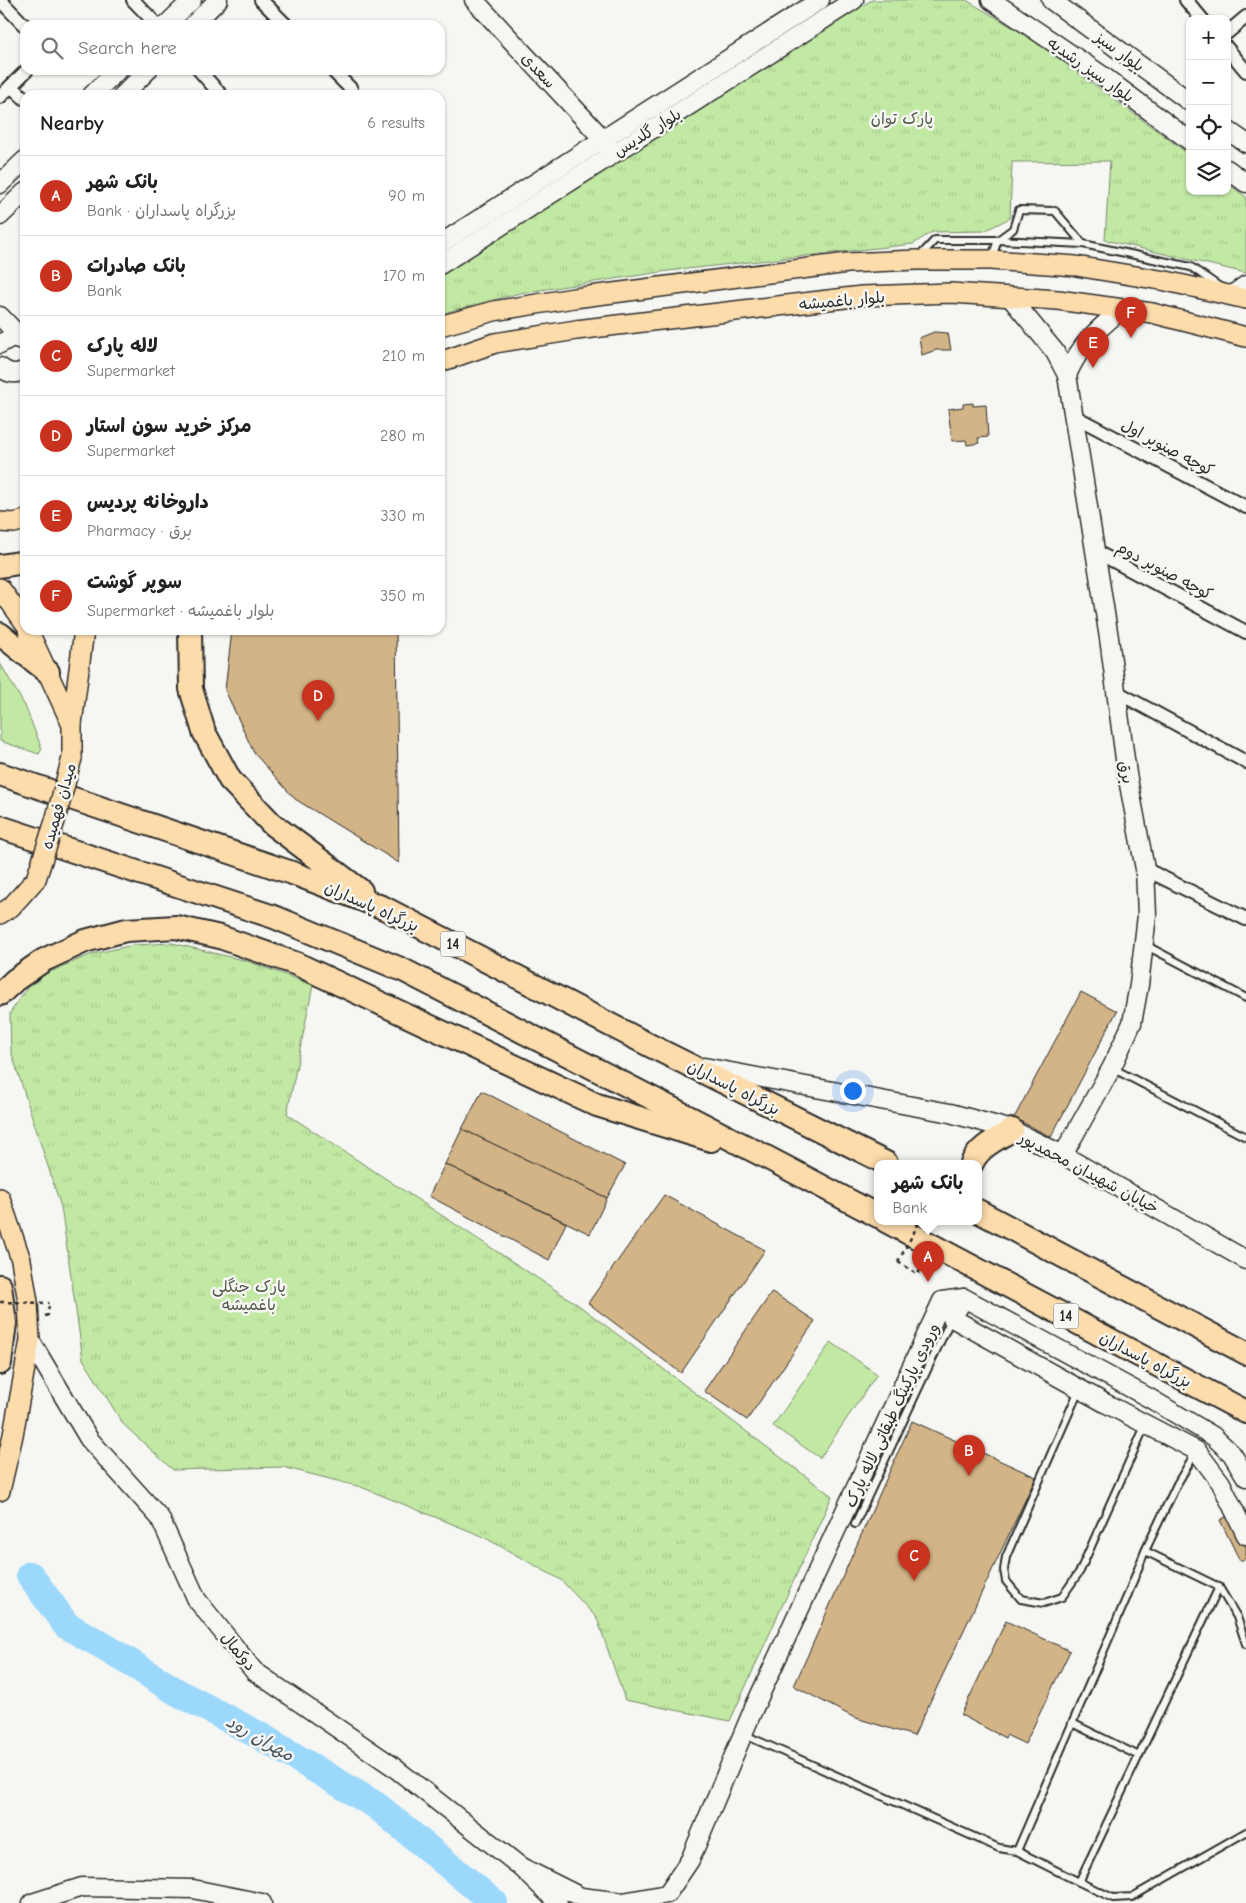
<!DOCTYPE html>
<html lang="en">
<head>
<meta charset="utf-8">
<style>
	:root { --surface:#fff; --page:#f6f6f6; --text:#222; --muted:#767676; --line:#e0e0e0; --accent:#c8321e }
	body { margin:0; font-family:"Comic Neue","Playpen Sans Arabic",sans-serif; background:var(--page); color:var(--text) }
	.controls { position:absolute; right:15px; top:15px; display:grid; overflow:hidden; border-radius:10px; box-shadow:0 1px 4px #0004 }
	.controls button { width:45px; height:45px; display:grid; place-items:center; padding:0; border:0; border-bottom:1px solid var(--line); background:var(--surface); color:var(--text); font:25px sans-serif }
	.you { position:absolute; left:852px; top:1090px; width:18px; height:18px; margin:-12px; border:4px solid #fff; border-radius:50%; background:#1a73e8; box-shadow:0 0 0 8px #1a73e833 }
	.badge { display:grid; place-items:center; width:32px; height:32px; border-radius:50%; background:var(--accent); color:#fff; font-size:16px; font-weight:700 }
	.pin { position:absolute; translate:-50% -41px; filter:drop-shadow(0 1px 2px #0008) }
	.pin::after { content:''; position:absolute; top:26px; width:18px; height:15px; background:inherit; clip-path:polygon(0 0,100% 0,50% 100%) }
	.popup { position:absolute; left:874px; top:1160px; width:108px; height:65px; box-sizing:border-box; display:grid; place-content:center; border-radius:10px; background:var(--surface); filter:drop-shadow(0 1px 4px #0005); font-size:16px; white-space:nowrap; color:var(--muted) }
	.popup b { font-size:19px; color:var(--text) }
	.popup::after { content:''; position:absolute; left:50%; top:100%; margin-left:-10px; border:10px solid transparent; border-top-color:var(--surface) }
	.list { margin:0; padding:0; list-style:none }
	h2 { display:flex; justify-content:space-between; align-items:center; height:65px; margin:0; padding:0 20px; font-size:21px }
	h2 small { font-size:16px; font-weight:400; color:var(--muted) }
	.list li { display:grid; grid-template-columns:32px 1fr auto; gap:15px; align-items:center; box-sizing:border-box; height:80px; padding:0 20px; border-top:1px solid var(--line) }
	.list b { display:block; font-size:19px; white-space:nowrap }
	.list p { margin:0; font-size:16px; white-space:nowrap; color:var(--muted) }
	.list em { font-size:16px; font-style:normal; color:var(--muted) }
	.icon { flex:none; width:28px; height:28px; fill:none; stroke:currentColor; stroke-width:2; stroke-linecap:round; stroke-linejoin:round }
	.map { position:relative; flex:none; width:1246px; height:1903px; overflow:hidden }
	.search { position:absolute; background:var(--surface); box-shadow:0 1px 4px #0004; left:20px; top:20px; width:425px; height:55px; display:flex; align-items:center; gap:12px; box-sizing:border-box; padding:0 18px; border-radius:15px; color:var(--muted); font-size:19px }
	.panel { position:absolute; background:var(--surface); box-shadow:0 1px 4px #0004; left:20px; top:90px; width:425px; height:545px; border-radius:15px }
	.map>svg:first-child { display:block }
</style>
</head>
<body>
<div class="map">
<svg width="1246" height="1903" viewBox="0 0 1246 1903">
	<defs>
		<pattern id="park-tufts" width="24" height="20" patternUnits="userSpaceOnUse" patternTransform="scale(1.25)"><rect width="24" height="20" fill="#c2e9a4"/><path d="M3 7l-1-3M5 7V3M7 7l1-3M15 17l-1-3M17 17v-4M19 17l1-3" fill="none" stroke="#a7c88d"/></pattern>
	</defs>
	<rect width="100%" height="100%" fill="#f6f6f2"/>
	<filter id="ink" filterUnits="userSpaceOnUse"><feTurbulence type="fractalNoise" baseFrequency=".02" numOctaves="2"/><feDisplacementMap in="SourceGraphic" scale="10" xChannelSelector="R" yChannelSelector="G"/><feConvolveMatrix kernelMatrix="1 2 1 2 8 2 1 2 1" color-interpolation-filters="sRGB"/></filter>
	<g filter="url(#ink)">
		<g fill="#c2e9a4" stroke="#768a68">
			<polygon points="0,663 25,706 42,749 39,754 0,741"/>
			<polygon points="831,1342 877,1374 820,1458 773,1426"/>
		</g>
		<g fill="url(#park-tufts)" stroke="#768a68">
			<polygon points="872,0 966,0 1031,38 1190,155 1190,191 1227,191 1227,183 1246,197 1246,273 1105,240 1110,161 1012,162 1010,218 984,231 932,232 913,244 668,271 520,293 440,314 440,272 785,51"/>
			<polygon points="172,943 247,961 313,985 287,1114 577,1304 832,1496 730,1721 625,1700 597,1618 561,1580 482,1536 361,1487 283,1467 173,1470 123,1424 83,1359 61,1207 11,1051 10,1013 33,979 92,954 134,945"/>
		</g>
		<g fill="none" stroke-linecap="round" stroke-linejoin="round">
			<polyline stroke="#9bd8fc" stroke-width="28" points="30,1575 66,1625 107,1648 177,1692 260,1736 377,1806 494,1903"/>
		</g>
		<g fill="#d3b486" stroke="#2b2b2b">
			<polygon points="934,332 948,333 951,350 936,350 922,355 919,338"/>
			<polygon points="973,403 973,406 986,405 988,437 978,438 979,443 967,445 966,440 952,441 948,409 963,407 963,404"/>
			<polygon points="232,630 396,630 399,863 295,799 254,753 225,690"/>
			<polygon points="1081,992 1117,1011 1051,1137 1014,1118"/>
			<polygon points="482,1091 625,1165 607,1198 462,1129"/>
			<polygon points="462,1129 607,1198 590,1234 445,1164"/>
			<polygon points="445,1164 566,1223 549,1260 429,1196"/>
			<polygon points="664,1195 765,1250 681,1373 588,1303"/>
			<polygon points="772,1292 815,1321 747,1420 704,1391"/>
			<polygon points="912,1421 1036,1477 914,1736 853,1717 794,1686"/>
			<polygon points="1234,1513 1246,1540 1246,1558 1240,1561 1220,1520"/>
			<polygon points="1006,1621 1070,1651 1025,1744 1006,1735 1005,1738 961,1715"/>
		</g>
		<g fill="none" stroke-linecap="round" stroke-linejoin="round">
			<defs>
				<g id="lane">
					<polyline points="919,257 935,240 998,240 1083,244 1191,267 1220,287"/>
					<polyline points="992,257 998,240 1013,229 1019,210 1055,211 1083,244"/>
					<polyline points="1145,945 1246,998"/>
					<polyline points="1112,1068 1246,1137"/>
					<polyline points="1079,1390 1006,1557 1004,1570 1006,1581 1021,1599 1044,1603 1062,1597 1080,1571 1145,1426"/>
					<polyline points="855,1524 951,1319"/>
					<polyline points="1145,1551 1219,1587 1079,1882 1017,1851 1126,1599 1145,1551 1177,1484 1196,1452"/>
					<polyline points="1219,1587 1237,1617 1246,1644"/>
					<polyline points="1072,1723 1139,1756"/>
					<polyline points="745,1735 999,1848 1017,1851"/>
					<polyline points="1079,1882 1113,1898 1132,1897 1246,1832"/>
				</g>
				<g id="street">
					<polyline points="0,0 25,26"/>
					<polyline points="133,0 157,25"/>
					<polyline points="261,0 286,25"/>
					<polyline points="1186,0 1202,19"/>
					<polyline points="1227,33 1246,17"/>
					<polyline points="1227,48 1246,71"/>
					<polyline points="199,70 221,95"/>
					<polyline points="332,70 351,89"/>
					<polyline points="11,86 27,70"/>
					<polyline points="0,97 11,86 25,99"/>
					<polyline points="1074,416 1246,507"/>
					<polyline points="1095,551 1246,632"/>
					<polyline points="1115,691 1246,762"/>
					<polyline points="1145,869 1246,919"/>
				</g>
				<g id="secondary">
					<polyline points="474,0 603,139 609,149"/>
					<polyline points="991,0 1103,76 1190,141"/>
					<polyline points="1051,0 1190,102"/>
					<polyline points="166,25 192,0"/>
					<polyline points="193,25 218,0"/>
					<polyline points="92,95 118,70"/>
					<polyline points="123,95 148,70"/>
					<polyline points="1227,130 1246,143"/>
					<polyline points="1227,169 1246,183"/>
					<polyline points="0,184 25,160"/>
					<polyline points="0,216 25,192"/>
					<polyline points="440,244 820,0"/>
					<polyline points="440,265 854,0"/>
					<polyline points="1232,295 1246,285"/>
					<polyline points="1010,297 1055,352 1067,375 1109,638 1127,774 1145,869 1147,915 1139,985 1132,1023 1112,1067 1063,1155"/>
					<polyline points="0,316 22,339"/>
					<polyline points="0,344 12,337 25,341"/>
					<path d="M0,367c8,7 16,8 25,3"/>
					<path d="M1067,375c14,-32 30,-45 55,-66"/>
					<polyline points="704,1067 950,1113 1012,1130 1063,1155 1246,1260"/>
					<polyline points="964,1298 952,1318 1105,1403 1197,1451 1221,1483 1246,1535"/>
					<polyline points="30,1340 89,1439 160,1518 197,1600 254,1671 391,1765 521,1867 558,1903"/>
					<polyline points="521,1867 581,1897 623,1902 667,1894 690,1860 753,1710 942,1301 964,1298 1151,1399 1213,1436 1232,1454 1246,1477"/>
					<polyline points="32,1903 82,1887 193,1889 262,1903"/>
				</g>
				<g id="primary">
					<polyline points="440,326 494,311 574,298 848,263 916,260 990,260 1076,266 1166,281 1246,299"/>
					<polyline points="440,362 495,343 576,330 862,296 951,293 1058,300 1152,313 1246,337"/>
					<polyline points="0,522 14,523 25,520"/>
					<polyline points="0,588 25,623"/>
					<polyline points="28,630 72,725 72,758"/>
					<polyline points="72,724 84,630"/>
					<polyline points="0,914 11,907 36,879"/>
					<polyline points="0,1198 21,1260 28,1302 30,1340 13,1435 0,1491"/>
				</g>
				<g id="highway">
					<polyline points="0,566 25,562"/>
					<polyline points="190,630 191,689 204,732 230,780 272,824 361,891"/>
					<polyline points="0,634 48,672"/>
					<polyline points="0,774 298,875 384,908 651,1046 886,1163"/>
					<polyline points="0,827 274,917 403,970 768,1158 878,1216"/>
					<polyline points="0,994 15,980 44,960 85,941 126,930 176,927 220,937 297,964 597,1105 711,1140"/>
					<path d="M972,1163c7,-16 25,-24 40,-33"/>
					<polyline points="978,1211 1246,1353"/>
					<polyline points="886,1221 1246,1412"/>
					<polyline points="0,1286 5,1323 0,1363"/>
				</g>
			</defs>
			<use href="#lane" stroke="#2b2b2b" stroke-width="10"/>
			<use href="#street" stroke="#2b2b2b" stroke-width="16"/>
			<use href="#secondary" stroke="#2b2b2b" stroke-width="21"/>
			<use href="#primary" stroke="#2b2b2b" stroke-width="22"/>
			<use href="#highway" stroke="#2b2b2b" stroke-width="26"/>
			<g stroke="#2b2b2b" stroke-width="2.5" stroke-dasharray="4 4" stroke-linecap="butt">
				<polyline points="898,1262 918,1274 924,1262"/>
				<polyline points="45,1316 48,1315 49,1303"/>
			</g>
			<use href="#lane" stroke="#f6f6f2" stroke-width="6"/>
			<use href="#street" stroke="#f6f6f2" stroke-width="12"/>
			<use href="#secondary" stroke="#f6f6f2" stroke-width="18"/>
			<use href="#primary" stroke="#fddcac" stroke-width="19"/>
			<use href="#highway" stroke="#fddcac" stroke-width="22"/>
			<defs>
				<polyline id="primary-bridge" points="36,879 55,821 72,758"/>
			</defs>
			<use href="#primary-bridge" stroke="#2b2b2b" stroke-width="22" stroke-linecap="butt"/>
			<g stroke="#2b2b2b" stroke-width="2.5" stroke-dasharray="4 4" stroke-linecap="butt">
				<polyline points="898,1262 920,1221"/>
				<polyline points="0,1302 49,1303"/>
			</g>
			<use href="#primary-bridge" stroke="#fddcac" stroke-width="19"/>
		</g>
	</g>
	<g text-anchor="middle" stroke-width="5" stroke-linejoin="round" paint-order="stroke">
		<g fill="#f6f6f2" stroke="#686867" stroke-width="1">
			<rect x="440.5" y="931.5" width="25" height="25" rx="4"/>
			<rect x="1053.5" y="1303.5" width="25" height="25" rx="4"/>
		</g>
		<g font-size="15" font-weight="bold" fill="#2b2b2b">
			<text x="453" y="949">14</text>
			<text x="1066" y="1321">14</text>
		</g>
		<g font-size="16" fill="#2b2b2b" stroke="#f6f6f2">
			<text transform="translate(1120 51) rotate(36)" y="6">بلوار سبز</text>
			<text transform="translate(1091 69) rotate(35)" y="6">بلوار سبز رشدیه</text>
			<text transform="translate(539 70) rotate(47)" y="6">سعدی</text>
			<text transform="translate(647 132) rotate(-32)" y="6">بلوار گلدیس</text>
			<text transform="translate(842 300) rotate(-5)" y="6">بلوار باغمیشه</text>
			<text transform="translate(1168 447) rotate(28)" y="6">کوچه صنوبر اول</text>
			<text transform="translate(1165 570) rotate(28)" y="6">کوچه صنوبر دوم</text>
			<text transform="translate(1127 772) rotate(80)" y="6">برق</text>
			<text transform="translate(58 806) rotate(-74)" y="6">میدان فهمیده</text>
			<text transform="translate(372 906) rotate(24)" y="6">بزرگراه پاسداران</text>
			<text transform="translate(734 1087) rotate(27)" y="6">بزرگراه پاسداران</text>
			<text transform="translate(1089 1172) rotate(28)" y="6">خیابان شهیدان محمدپور</text>
			<text transform="translate(1146 1359) rotate(28)" y="6">بزرگراه پاسداران</text>
			<text transform="translate(891 1415) rotate(-65)" y="6">ورودی پارکینگ طبقاتی لاله پارک</text>
			<text transform="translate(239 1651) rotate(50)" y="6">دوکمال</text>
		</g>
		<g font-size="16" fill="#515a49" stroke="#f6f6f2">
			<text x="902" y="124">پارک توان</text>
			<text x="249" y="1292">پارک جنگلی<tspan x="249" dy="18">باغمیشه</tspan></text>
		</g>
		<g font-size="18" font-style="italic" fill="#47565f" stroke="#f6f6f2">
			<text transform="translate(260 1738) rotate(30)" y="6">مهران رود</text>
		</g>
	</g>
</svg>
<div class="controls">
<button>+</button>
<button>−</button>
<button><svg class="icon" aria-label="locate" viewBox="0 0 24 24"><circle cx="12" cy="12" r="6"/><path d="M12 2v4M12 18v4M2 12h4M18 12h4"/></svg></button>
<button><svg class="icon" aria-label="layers" viewBox="0 0 24 24"><path d="M12 4l9 5-9 5-9-5zM3 14l9 5 9-5"/></svg></button>
</div>
<div class="you"></div>
<div class="pin badge" style="left:928px;top:1282px">A</div>
<div class="popup"><b>بانک شهر</b>Bank</div>
<div class="pin badge" style="left:969px;top:1476px">B</div>
<div class="pin badge" style="left:914px;top:1581px">C</div>
<div class="pin badge" style="left:318px;top:721px">D</div>
<div class="pin badge" style="left:1093px;top:368px">E</div>
<div class="pin badge" style="left:1131px;top:338px">F</div>
<div class="search"><svg class="icon" aria-label="search" viewBox="0 0 24 24"><circle cx="10" cy="10" r="6"/><path d="M15 15l6 6"/></svg>Search here</div>
<section class="panel">
<h2>Nearby<small>6 results</small></h2>
<ul class="list">
<li><span class="badge">A</span><div><b>بانک شهر</b><p>Bank · بزرگراه پاسداران</p></div><em>90 m</em></li>
<li><span class="badge">B</span><div><b>بانک صادرات</b><p>Bank</p></div><em>170 m</em></li>
<li><span class="badge">C</span><div><b>لاله پارک</b><p>Supermarket</p></div><em>210 m</em></li>
<li><span class="badge">D</span><div><b>مرکز خرید سون استار</b><p>Supermarket</p></div><em>280 m</em></li>
<li><span class="badge">E</span><div><b>داروخانه پردیس</b><p>Pharmacy · برق</p></div><em>330 m</em></li>
<li><span class="badge">F</span><div><b>سوپر گوشت</b><p>Supermarket · بلوار باغمیشه</p></div><em>350 m</em></li>
</ul>
</section>
</div>
</body>
</html>
